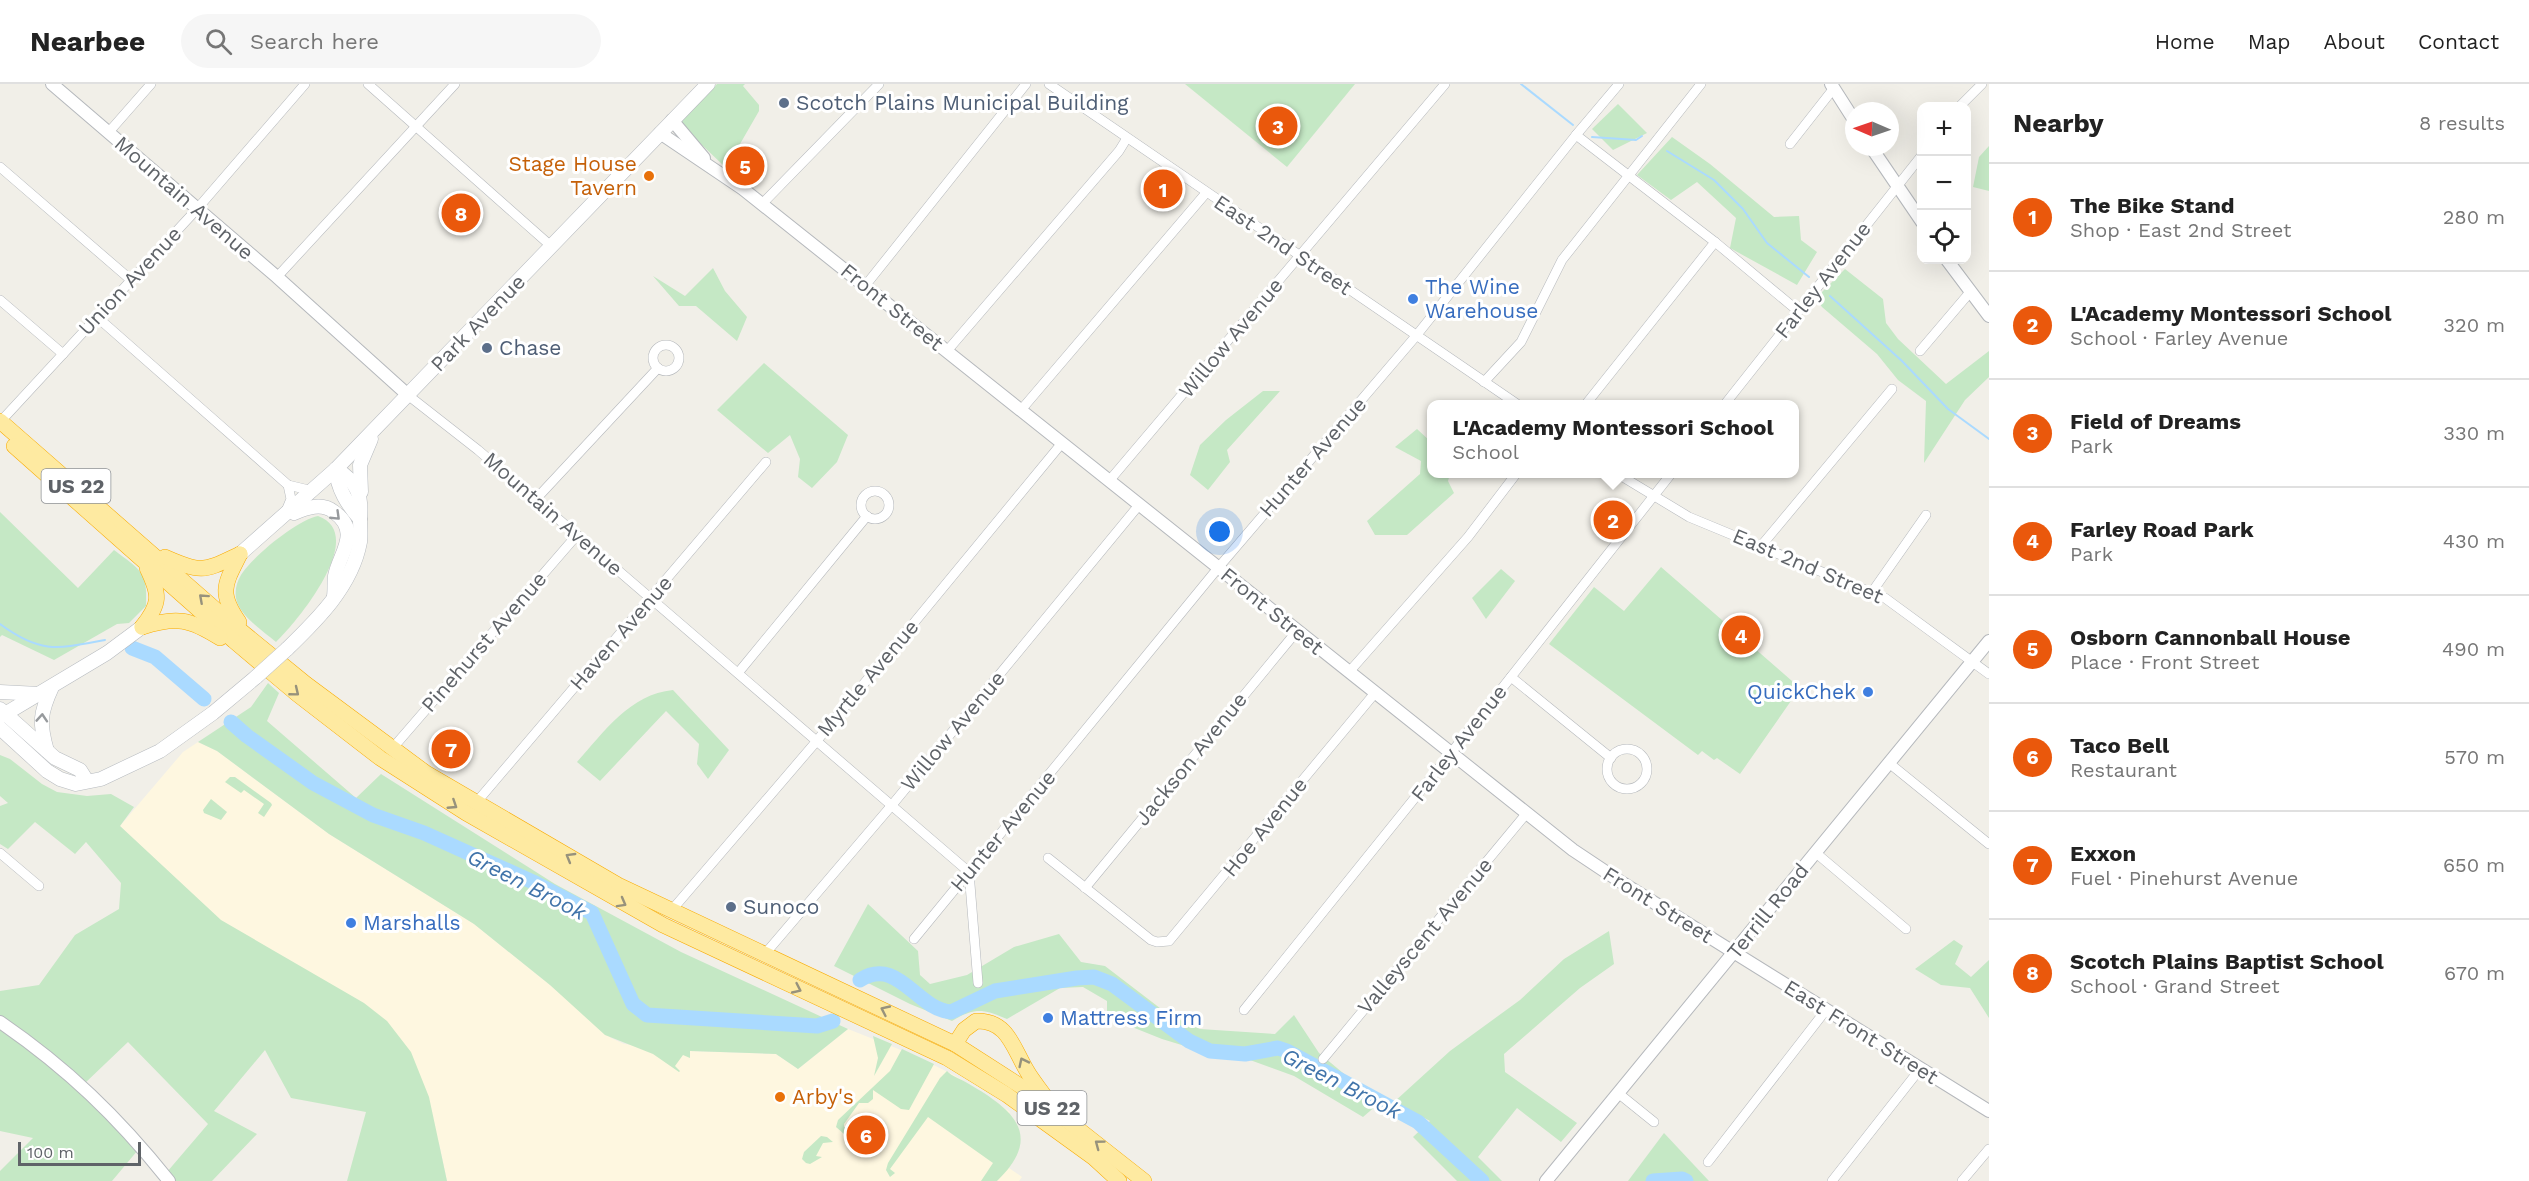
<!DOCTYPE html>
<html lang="en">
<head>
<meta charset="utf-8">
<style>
	:root { --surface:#fff; --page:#f6f6f6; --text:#222; --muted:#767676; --line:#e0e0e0; --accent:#ea580c }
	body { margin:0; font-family:"Work Sans",sans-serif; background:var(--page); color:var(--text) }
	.controls { position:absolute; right:18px; top:18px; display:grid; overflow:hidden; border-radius:12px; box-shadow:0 6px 24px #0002 }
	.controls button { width:54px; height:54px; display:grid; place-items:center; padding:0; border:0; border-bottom:2px solid var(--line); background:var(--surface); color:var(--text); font:30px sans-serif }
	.compass { position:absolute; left:1845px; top:18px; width:54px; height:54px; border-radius:50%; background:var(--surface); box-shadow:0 6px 24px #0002; rotate:272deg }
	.scale { position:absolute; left:18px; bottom:15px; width:123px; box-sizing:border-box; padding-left:6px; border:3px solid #5f6368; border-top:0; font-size:16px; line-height:21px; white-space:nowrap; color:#5f6368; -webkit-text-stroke:4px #fff; paint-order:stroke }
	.you { position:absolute; left:1220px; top:448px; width:21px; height:21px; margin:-15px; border:4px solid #fff; border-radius:50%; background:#1a73e8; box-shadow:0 0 0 9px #1a73e833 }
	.badge { display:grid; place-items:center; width:39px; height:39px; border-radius:50%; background:var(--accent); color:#fff; font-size:20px; font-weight:700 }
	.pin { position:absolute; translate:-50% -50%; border:3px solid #fff; box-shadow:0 2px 6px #0006 }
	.popup { position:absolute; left:1427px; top:316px; width:372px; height:78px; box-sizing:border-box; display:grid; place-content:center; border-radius:12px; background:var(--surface); filter:drop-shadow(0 2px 4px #0005); font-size:20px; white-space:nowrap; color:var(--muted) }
	.popup b { font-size:22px; color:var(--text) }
	.popup::after { content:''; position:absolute; left:50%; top:100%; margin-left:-12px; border:12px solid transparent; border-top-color:var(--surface) }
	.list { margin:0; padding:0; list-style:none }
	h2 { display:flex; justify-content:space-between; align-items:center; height:78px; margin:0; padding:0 24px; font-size:26px }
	h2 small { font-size:20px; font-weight:400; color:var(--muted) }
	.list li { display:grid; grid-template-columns:39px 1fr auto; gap:18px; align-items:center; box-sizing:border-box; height:108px; padding:0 24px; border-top:2px solid var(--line) }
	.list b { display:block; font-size:22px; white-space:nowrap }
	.list p { margin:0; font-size:20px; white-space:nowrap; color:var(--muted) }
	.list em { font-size:20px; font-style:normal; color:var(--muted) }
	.icon { flex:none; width:33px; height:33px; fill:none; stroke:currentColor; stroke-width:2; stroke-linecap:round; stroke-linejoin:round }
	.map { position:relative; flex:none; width:1989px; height:1097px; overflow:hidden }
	header { display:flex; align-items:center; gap:36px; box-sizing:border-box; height:84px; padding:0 30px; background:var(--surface); border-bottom:2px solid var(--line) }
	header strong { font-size:28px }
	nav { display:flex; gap:33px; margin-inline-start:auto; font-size:21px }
	.search { width:420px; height:54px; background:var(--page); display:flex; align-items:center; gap:15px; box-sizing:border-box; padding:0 21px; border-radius:33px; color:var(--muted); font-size:22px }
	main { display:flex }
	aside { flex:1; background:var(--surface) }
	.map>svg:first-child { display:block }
</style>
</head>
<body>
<header>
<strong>Nearbee</strong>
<div class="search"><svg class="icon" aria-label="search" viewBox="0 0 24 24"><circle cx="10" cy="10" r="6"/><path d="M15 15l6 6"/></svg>Search here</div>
<nav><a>Home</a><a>Map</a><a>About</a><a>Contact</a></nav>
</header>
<main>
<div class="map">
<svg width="1989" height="1097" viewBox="0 0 1989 1097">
	<rect width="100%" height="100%" fill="#f1efe8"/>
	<polygon fill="#fef7e0" points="198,658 217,667 329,750 474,840 550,901 611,954 624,960 690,967 776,970 798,985 848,945 911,970 954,991 1010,1028 983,1066 1022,1093 1019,1097 447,1097 439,1059 273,868 221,837 120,742 183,668"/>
	<g fill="#c5e8c5">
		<polygon points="717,0 745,0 743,2 759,21 759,27 740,60 723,81 683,43 682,37"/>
		<polygon points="1185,0 1355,0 1287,83"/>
		<polygon points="1618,20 1647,49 1613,66 1592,45"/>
		<polygon points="1672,53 1710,80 1774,133 1799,132 1801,156 1817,168 1797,201 1730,164 1736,134 1697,98 1671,116 1637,91"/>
		<polygon points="1989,62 1989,107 1973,103 1979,73"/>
		<polygon points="713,184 725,207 747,233 737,257 696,222 679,222 653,192 685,212"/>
		<polygon points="1845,185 1883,215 1886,239 1898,255 1946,300 1989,267 1989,293 1965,316 1924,379 1926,317 1898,296 1877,270 1822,223 1816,214"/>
		<polygon points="764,279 848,351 837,378 812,404 798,393 800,375 790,351 768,369 717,326"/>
		<polygon points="1263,307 1280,307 1227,366 1230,378 1208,406 1190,391 1200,361 1226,336"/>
		<polygon points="1417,345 1431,358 1432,390 1450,390 1448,397 1454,409 1407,451 1375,451 1367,437 1420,390 1421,377 1395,363"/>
		<path d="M0,428l78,76 36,-38c26,20 34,21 32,56l-17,17 -12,1 -63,36 -52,-25 -2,2z"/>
		<path d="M318,432c51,18 -20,105 -42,126 -13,-11 -33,-24 -39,-40 -3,-9 -1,-19 4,-27 11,-18 56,-55 77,-59z"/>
		<polygon points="1661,483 1800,604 1740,690 1717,674 1714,676 1702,667 1698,671 1549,560 1594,503 1624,527"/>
		<polygon points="1501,485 1515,497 1486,535 1472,514"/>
		<polygon points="268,599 279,609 267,637 356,714 381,690 555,800 681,868 848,945 798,985 776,970 690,967 690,974 683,971 675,982 680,987 679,988 653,970 605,951 550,901 474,840 329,750 217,667 198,658 251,623"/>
		<path d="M673,606l56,60 -21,29 -11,-15 2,-20 -33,-33 -66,70 -23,-19c27,-30 53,-68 96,-72z"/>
		<polygon points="0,671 10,675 42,700 57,708 87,712 111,710 134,723 120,742 221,836 364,919 387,937 411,968 429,1013 447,1097 347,1097 366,1028 291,1014 265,966 214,1027 257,1050 212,1097 175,1097 167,1088 208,1040 128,958 84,1000 143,1060 112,1097 0,1097 0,1087 33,1054 0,1047 0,907 39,901 75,851 119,825 121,799 86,758 75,770 35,738 8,765 0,760 0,722 8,719 0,712"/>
		<polygon points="230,693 235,693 271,719 272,721 264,733 258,729 264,720 244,706 241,709 225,698"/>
		<polygon points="211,715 227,728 221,736 204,729 203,726"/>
		<path d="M868,820l50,47 2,24 10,9 37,-9 47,-28 45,-13 22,28 24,4 64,49 31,14 75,5 19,-19 25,38 30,25 35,21 -21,18 -69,-41 -44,-16 -26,-2 -62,-19 -55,-22v-16l-24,-14 -23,1 -53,31c-24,-10 -32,-12 -55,2l-42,-17 -76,-38z"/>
		<polygon points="1609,847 1614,880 1580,904 1504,970 1505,988 1577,1039 1561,1058 1517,1024 1478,1073 1502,1097 1457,1097 1413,1053 1430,1037 1394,1018 1450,967 1520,916 1564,875"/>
		<polygon points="1954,856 1963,862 1955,880 1971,893 1989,876 1989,934 1970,904 1941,901 1915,885"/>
		<polygon points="873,952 892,960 874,992 878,974"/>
		<polygon points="902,965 934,980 909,1026 901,1025 873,1006 873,1015 868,1019 859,1019 844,1040 844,1043 850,1044 849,1048 844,1050 836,1043 838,1036 890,987"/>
		<path d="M947,987c4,5 14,8 22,13 43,25 76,51 28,97h-16l12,-18 -65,-46 -38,52 5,4 -5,4 -4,-7 2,-7 52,-85z"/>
		<polygon points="1664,1049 1709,1097 1628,1097"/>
		<polygon points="821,1052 827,1053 833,1058 823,1059 816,1072 822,1073 810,1080 806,1079 802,1075 804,1068"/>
	</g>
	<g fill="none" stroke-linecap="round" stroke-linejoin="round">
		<g stroke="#aadaff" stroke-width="2">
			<polyline points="1521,0 1573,41"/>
			<polyline points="1592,53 1636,56 1642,52"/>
			<polyline points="1667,67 1714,96 1743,125 1767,159 1809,193"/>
			<polyline points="1830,212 1902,277 1948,325 1989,355"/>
			<path d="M0,540c41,30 57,25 105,16"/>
		</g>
		<g stroke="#aadaff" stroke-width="15">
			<polyline points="132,564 155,573 204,615"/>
			<polyline points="231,638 247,652 313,699 373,731 424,749 533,798 592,829 633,920 647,931 817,942 833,937"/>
			<path d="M860,896c38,-24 56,29 91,32l44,-21 82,-13 17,-1 18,7 77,57 21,10 35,3 33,-6 9,3 131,71 64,59"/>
			<polyline points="1653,1097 1682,1095 1686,1097"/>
		</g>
		<defs>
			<g id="minor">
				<polyline points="368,0 551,162"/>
				<polyline points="1049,0 1517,320"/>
				<polyline points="1960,22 1982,0"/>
				<polyline points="108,49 151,0"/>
				<polyline points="1576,51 1715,158 1798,227"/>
				<polyline points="1790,60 1834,4"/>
				<polyline points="0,83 131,196"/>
				<polyline points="762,120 879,0"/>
				<polyline points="277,193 455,0"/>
				<polyline points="865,202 1026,0"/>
				<polyline points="0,216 63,270"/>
				<polyline points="97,233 288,401 313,407"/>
				<circle cx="666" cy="274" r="13"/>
				<polyline points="947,267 1119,67 1127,54"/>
				<polyline points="1920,267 1971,207"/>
				<polyline points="1484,298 1521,258 1562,176 1701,0"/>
				<polyline points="409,312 478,366 969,788 978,899"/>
				<polyline points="1586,320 1715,158"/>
				<polyline points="1725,320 1922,71"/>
				<polyline points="1021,326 1206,109"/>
				<polyline points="1,337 197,125 305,0"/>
				<polyline points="1618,390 1689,433 1885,514 1989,590"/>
				<polyline points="1109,397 1445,0"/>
				<circle cx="875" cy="421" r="14"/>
				<polyline points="536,415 658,284"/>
				<polyline points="286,427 291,415 288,401"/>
				<polyline points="1761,462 1892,305"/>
				<polyline points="1872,508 1926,431"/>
				<polyline points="1349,588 1468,453 1516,390"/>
				<polyline points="738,589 867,432"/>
				<polyline points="1511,593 1611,674"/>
				<circle cx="1627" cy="685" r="20"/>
				<polyline points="391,666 577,451"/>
				<polyline points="1889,679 1989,760"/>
				<polyline points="475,720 766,378"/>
				<polyline points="0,769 39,802"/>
				<polyline points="1816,769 1906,845"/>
				<polyline points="1048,774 1151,856 1157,858 1169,857 1375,609"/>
				<polyline points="1085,804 1297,547"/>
				<polyline points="671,827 815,659 1062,359"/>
				<polyline points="914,855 1218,484 1416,252 1576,51 1619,0"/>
				<polyline points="764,871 892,721 1139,421"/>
				<polyline points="1244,926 1451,669 1671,390"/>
				<polyline points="1323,975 1526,730"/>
				<polyline points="1618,1009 1654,1038"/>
				<polyline points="1708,1078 1826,926"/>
				<polyline points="1832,1097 1920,985"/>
				<polyline points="1962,1097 1989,1065"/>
			</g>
			<g id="tertiary">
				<polyline points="52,0 277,193 409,312"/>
				<polyline points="1831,0 1854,36"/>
				<polyline points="672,36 704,74"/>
				<polyline points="660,49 743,105 1573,766 1621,798 1989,1027"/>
				<polyline points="1871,63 1922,138"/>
				<polyline points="1947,176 1989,232"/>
				<path d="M0,938c67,46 118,95 169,159"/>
				<polyline points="1546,1097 1989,557"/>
			</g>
			<g id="secondary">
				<path d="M336,385c1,20 12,36 24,50"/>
				<polyline points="361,408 360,381 371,355"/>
				<path d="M294,429c12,-5 28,-11 40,-1 28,20 5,42 1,64 -1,6 0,14 -1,20"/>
				<polyline points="240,470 336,385 708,0"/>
				<path d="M287,565c30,-29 65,-63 73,-107 1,-7 0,-15 0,-23 2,-23 -2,-37 -24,-50"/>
				<polyline points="0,608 39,610"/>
				<polyline points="0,625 55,674 80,686 87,697"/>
				<polyline points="0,633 107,569 142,543"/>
				<polyline points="0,644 47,687 60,695 76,700 101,695 160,667 213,629 256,593"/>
				<path d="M47,667c-8,-28 -7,-38 5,-64"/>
			</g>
			<g id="trunk">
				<polyline points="0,337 224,533 306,600 426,689 618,801 955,960 1036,1012 1144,1097"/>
				<polyline points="14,362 234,557 297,610 380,674 466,729 663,841 947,974 1007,1011 1094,1074 1119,1097"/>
				<path d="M165,473c38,17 39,14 75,-3"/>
				<path d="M239,538c-21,-30 -14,-38 1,-68"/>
				<path d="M142,543c35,-11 48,-8 78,11"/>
				<path d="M142,543c19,-24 18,-32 5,-59"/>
				<path d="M955,960l9,-14 12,-9c32,-1 37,27 51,50 5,9 13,18 19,27"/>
			</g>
		</defs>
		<use href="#minor" stroke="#b5b8bc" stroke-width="10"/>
		<use href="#tertiary" stroke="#b5b8bc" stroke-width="14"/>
		<use href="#secondary" stroke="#b6babf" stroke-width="15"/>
		<use href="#trunk" stroke="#f9ab00" stroke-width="16"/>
		<use href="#minor" stroke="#fff" stroke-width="9"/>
		<use href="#tertiary" stroke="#fff" stroke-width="12"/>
		<use href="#secondary" stroke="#fff" stroke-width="14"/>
		<use href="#trunk" stroke="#feeaa1" stroke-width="15"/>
		<defs>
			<polyline id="secondary-bridge" points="256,593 287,565"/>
		</defs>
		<use href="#secondary-bridge" stroke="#b6babf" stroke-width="15" stroke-linecap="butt"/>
		<use href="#secondary-bridge" stroke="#fff" stroke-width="14"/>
	</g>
	<defs><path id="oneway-chevron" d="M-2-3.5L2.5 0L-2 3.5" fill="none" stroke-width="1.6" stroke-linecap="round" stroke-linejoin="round" transform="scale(1.5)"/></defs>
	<g stroke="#979a9d">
		<use href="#oneway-chevron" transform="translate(336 432) rotate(44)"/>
		<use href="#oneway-chevron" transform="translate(42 634) rotate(-86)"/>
	</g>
	<g stroke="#97927c">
		<use href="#oneway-chevron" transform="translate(203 514) rotate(-138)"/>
		<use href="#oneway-chevron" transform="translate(295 608) rotate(39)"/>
		<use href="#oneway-chevron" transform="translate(453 721) rotate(33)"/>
		<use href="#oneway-chevron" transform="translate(570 773) rotate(-150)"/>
		<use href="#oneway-chevron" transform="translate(622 819) rotate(29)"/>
		<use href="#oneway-chevron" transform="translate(797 905) rotate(25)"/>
		<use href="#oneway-chevron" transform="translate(885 926) rotate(-155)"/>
		<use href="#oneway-chevron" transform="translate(1023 978) rotate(-116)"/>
		<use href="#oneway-chevron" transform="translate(1099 1060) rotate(-143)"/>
	</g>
	<g fill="#5c6f8a" stroke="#fff" stroke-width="2">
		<circle cx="784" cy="19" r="6"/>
		<circle cx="487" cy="264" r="6"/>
		<circle cx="731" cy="823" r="6"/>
	</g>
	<g fill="#e8710a" stroke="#fff" stroke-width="2">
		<circle cx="649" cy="92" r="6"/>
		<circle cx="780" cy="1013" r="6"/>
	</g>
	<g fill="#3f7fe0" stroke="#fff" stroke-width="2">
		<circle cx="1413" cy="215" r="6"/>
		<circle cx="1868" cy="608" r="6"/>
		<circle cx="351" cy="839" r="6"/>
		<circle cx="1048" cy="934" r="6"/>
	</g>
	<g text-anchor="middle" stroke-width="6" stroke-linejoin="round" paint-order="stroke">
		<g fill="#fff" stroke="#8f9295" stroke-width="1.5">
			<rect x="41.5" y="385" width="69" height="34" rx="4.5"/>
			<rect x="1017.5" y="1007" width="69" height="34" rx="4.5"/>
		</g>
		<g font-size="20" font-weight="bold" fill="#5f6368">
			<text x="76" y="409">US 22</text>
			<text x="1052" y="1031">US 22</text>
		</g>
		<g font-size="21" fill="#4e5e75" stroke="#fff" text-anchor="start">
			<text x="796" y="26">Scotch Plains Municipal Building</text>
			<text x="499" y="271">Chase</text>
			<text x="743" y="830">Sunoco</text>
		</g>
		<g font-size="21" fill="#c56008" stroke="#fff" text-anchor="end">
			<text x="637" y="87">Stage House<tspan x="637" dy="24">Tavern</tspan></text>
			<text x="792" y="1020" text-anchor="start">Arby's</text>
		</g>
		<g font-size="21" fill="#5f6368" stroke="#fff">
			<text transform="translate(184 114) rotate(41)" y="7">Mountain Avenue</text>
			<text transform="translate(1283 161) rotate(34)" y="7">East 2nd Street</text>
			<text transform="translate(1823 196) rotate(-52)" y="7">Farley Avenue</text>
			<text transform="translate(130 197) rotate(-47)" y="7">Union Avenue</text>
			<text transform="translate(892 223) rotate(39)" y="7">Front Street</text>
			<text transform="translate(478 239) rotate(-46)" y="7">Park Avenue</text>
			<text transform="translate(1231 254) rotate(-50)" y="7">Willow Avenue</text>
			<text transform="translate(1313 373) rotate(-49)" y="7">Hunter Avenue</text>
			<text transform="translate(553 430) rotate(41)" y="7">Mountain Avenue</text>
			<text transform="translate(1808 482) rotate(23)" y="7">East 2nd Street</text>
			<text transform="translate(1272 527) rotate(39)" y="7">Front Street</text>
			<text transform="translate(621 549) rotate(-49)" y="7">Haven Avenue</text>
			<text transform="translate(484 558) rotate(-49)" y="7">Pinehurst Avenue</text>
			<text transform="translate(868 594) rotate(-50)" y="7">Myrtle Avenue</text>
			<text transform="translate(953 647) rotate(-50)" y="7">Willow Avenue</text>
			<text transform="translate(1459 659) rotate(-52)" y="7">Farley Avenue</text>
			<text transform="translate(1191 675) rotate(-51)" y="7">Jackson Avenue</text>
			<text transform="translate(1265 743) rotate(-51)" y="7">Hoe Avenue</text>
			<text transform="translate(1003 747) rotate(-50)" y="7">Hunter Avenue</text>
			<text transform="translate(1658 821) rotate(32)" y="7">Front Street</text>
			<text transform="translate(1768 827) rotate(-51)" y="7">Terrill Road</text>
			<text transform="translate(1425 852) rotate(-50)" y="7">Valleyscent Avenue</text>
			<text transform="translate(1861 948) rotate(32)" y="7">East Front Street</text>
		</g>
		<g font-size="21" fill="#366cbe" stroke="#fff" text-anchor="start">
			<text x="1425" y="210">The Wine<tspan x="1425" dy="24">Warehouse</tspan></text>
			<text x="1856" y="615" text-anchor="end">QuickChek</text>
			<text x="363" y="846">Marshalls</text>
			<text x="1060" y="941">Mattress Firm</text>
		</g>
		<g font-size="22" font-style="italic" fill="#4174aa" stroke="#fff">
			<text transform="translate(527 800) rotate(27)" y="8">Green Brook</text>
			<text transform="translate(1342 999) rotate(27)" y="8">Green Brook</text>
		</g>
	</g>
</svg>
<div class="controls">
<button>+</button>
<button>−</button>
<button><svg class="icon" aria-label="locate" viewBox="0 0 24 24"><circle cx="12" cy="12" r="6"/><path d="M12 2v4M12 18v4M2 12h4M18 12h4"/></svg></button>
</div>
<svg class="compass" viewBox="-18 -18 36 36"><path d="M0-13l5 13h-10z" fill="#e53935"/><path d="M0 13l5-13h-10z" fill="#767676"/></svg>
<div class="scale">100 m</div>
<div class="you"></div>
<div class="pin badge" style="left:1163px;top:105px">1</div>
<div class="pin badge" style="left:1613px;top:436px">2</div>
<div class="popup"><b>L'Academy Montessori School</b>School</div>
<div class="pin badge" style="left:1278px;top:42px">3</div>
<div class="pin badge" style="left:1741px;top:551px">4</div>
<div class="pin badge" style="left:745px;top:82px">5</div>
<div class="pin badge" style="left:866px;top:1051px">6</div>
<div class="pin badge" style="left:451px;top:665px">7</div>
<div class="pin badge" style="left:461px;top:129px">8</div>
</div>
<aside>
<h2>Nearby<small>8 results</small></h2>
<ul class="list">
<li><span class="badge">1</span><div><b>The Bike Stand</b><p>Shop · East 2nd Street</p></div><em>280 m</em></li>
<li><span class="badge">2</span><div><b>L'Academy Montessori School</b><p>School · Farley Avenue</p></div><em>320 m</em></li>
<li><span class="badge">3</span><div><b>Field of Dreams</b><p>Park</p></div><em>330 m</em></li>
<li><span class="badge">4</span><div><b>Farley Road Park</b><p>Park</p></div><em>430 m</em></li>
<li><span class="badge">5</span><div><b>Osborn Cannonball House</b><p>Place · Front Street</p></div><em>490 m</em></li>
<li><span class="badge">6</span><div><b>Taco Bell</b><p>Restaurant</p></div><em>570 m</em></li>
<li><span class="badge">7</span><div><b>Exxon</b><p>Fuel · Pinehurst Avenue</p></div><em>650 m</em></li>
<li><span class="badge">8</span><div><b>Scotch Plains Baptist School</b><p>School · Grand Street</p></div><em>670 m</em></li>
</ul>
</aside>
</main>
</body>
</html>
